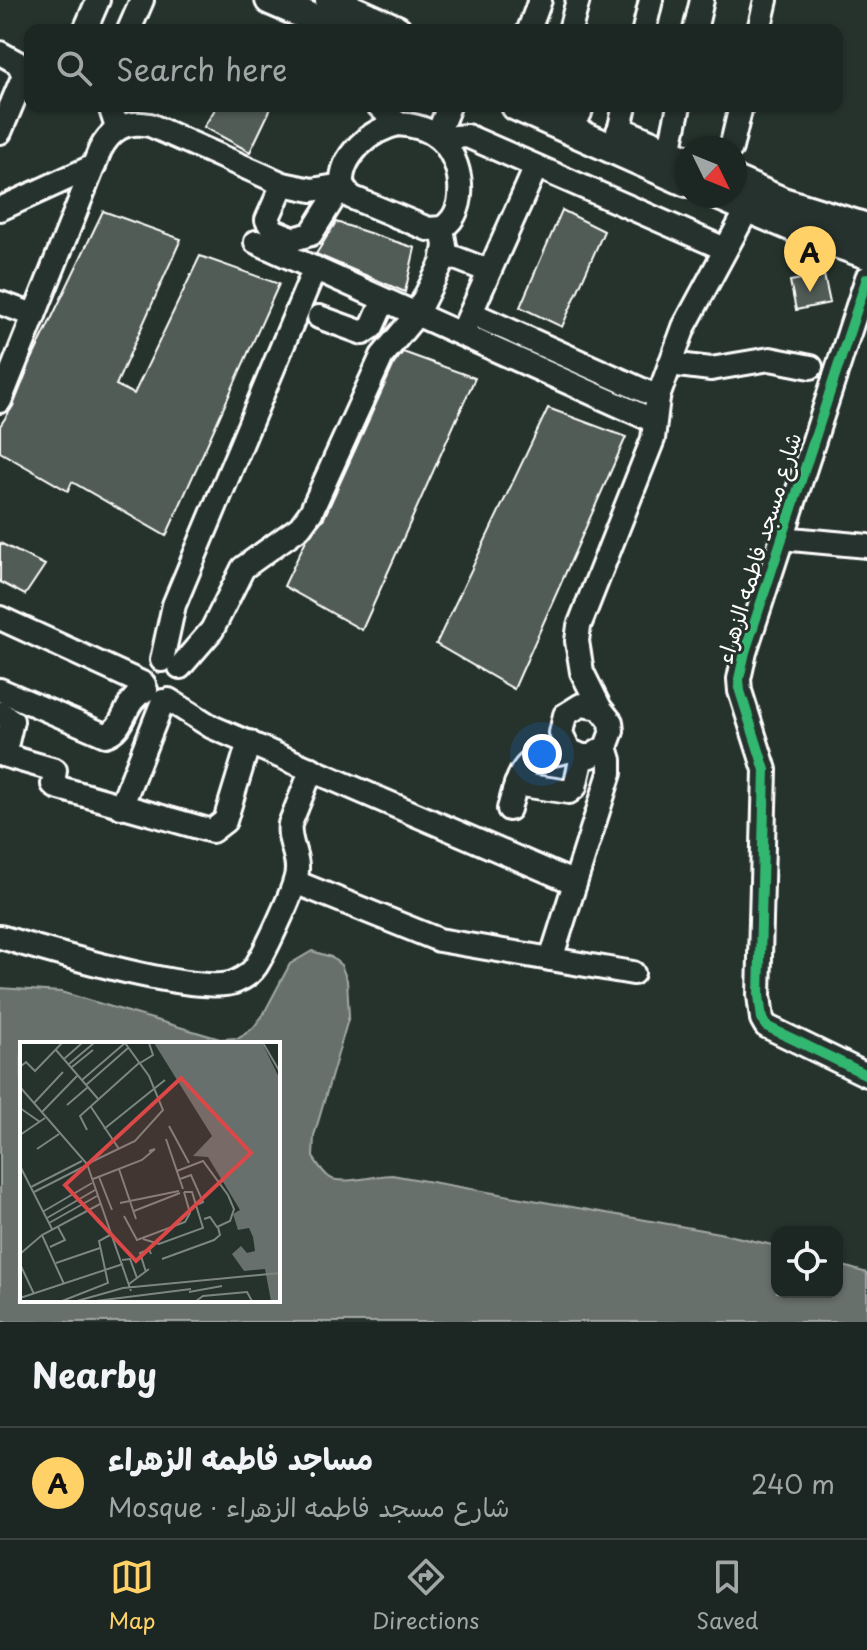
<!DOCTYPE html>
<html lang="en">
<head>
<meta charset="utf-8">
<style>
	:root { --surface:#1c2622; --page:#29322f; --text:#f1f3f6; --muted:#a0a5a5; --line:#3a4340; --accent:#ffd166 }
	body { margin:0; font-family:"Playpen Sans","Playpen Sans Arabic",sans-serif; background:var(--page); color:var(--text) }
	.controls { position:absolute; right:24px; bottom:24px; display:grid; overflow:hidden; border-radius:16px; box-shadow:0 2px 6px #0004 }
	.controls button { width:72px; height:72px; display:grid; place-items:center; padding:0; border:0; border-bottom:2px solid var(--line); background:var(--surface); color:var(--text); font:40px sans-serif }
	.compass { position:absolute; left:675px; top:136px; width:72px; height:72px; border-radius:50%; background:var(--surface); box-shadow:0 2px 6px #0004; rotate:133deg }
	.you { position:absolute; left:542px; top:754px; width:28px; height:28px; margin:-20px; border:6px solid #fff; border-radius:50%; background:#1a73e8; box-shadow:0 0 0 12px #1a73e833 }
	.badge { display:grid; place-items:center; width:52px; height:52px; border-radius:50%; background:var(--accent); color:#111; font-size:26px; font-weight:700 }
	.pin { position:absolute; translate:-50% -66px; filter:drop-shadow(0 2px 4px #0008) }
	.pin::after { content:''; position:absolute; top:42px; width:28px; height:24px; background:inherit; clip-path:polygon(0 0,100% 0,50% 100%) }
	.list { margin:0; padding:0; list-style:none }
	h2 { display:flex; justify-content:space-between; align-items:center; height:104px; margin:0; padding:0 32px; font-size:34px }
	h2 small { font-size:26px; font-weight:400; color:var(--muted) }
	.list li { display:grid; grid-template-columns:52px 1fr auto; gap:24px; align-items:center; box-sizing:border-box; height:112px; padding:0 32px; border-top:2px solid var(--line) }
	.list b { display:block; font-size:30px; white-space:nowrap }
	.list p { margin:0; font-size:26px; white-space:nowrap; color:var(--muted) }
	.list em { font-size:26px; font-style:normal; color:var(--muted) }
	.icon { flex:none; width:44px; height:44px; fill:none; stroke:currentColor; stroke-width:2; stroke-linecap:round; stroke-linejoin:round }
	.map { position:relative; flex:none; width:867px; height:1322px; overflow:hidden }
	.search { position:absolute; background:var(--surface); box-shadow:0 2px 6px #0004; left:24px; right:24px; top:24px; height:88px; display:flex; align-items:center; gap:20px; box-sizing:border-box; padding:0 28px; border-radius:16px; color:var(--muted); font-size:30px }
	.sheet { height:216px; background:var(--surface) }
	nav { display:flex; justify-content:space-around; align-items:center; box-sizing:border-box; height:112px; border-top:2px solid var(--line); background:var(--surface); font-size:22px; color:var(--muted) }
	nav a { display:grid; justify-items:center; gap:4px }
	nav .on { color:var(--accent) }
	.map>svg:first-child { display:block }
</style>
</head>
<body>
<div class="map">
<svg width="867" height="1322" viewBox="0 0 867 1322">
	<rect width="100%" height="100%" fill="#26332d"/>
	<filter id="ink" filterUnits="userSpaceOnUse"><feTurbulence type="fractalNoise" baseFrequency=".0125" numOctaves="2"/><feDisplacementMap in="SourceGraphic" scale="16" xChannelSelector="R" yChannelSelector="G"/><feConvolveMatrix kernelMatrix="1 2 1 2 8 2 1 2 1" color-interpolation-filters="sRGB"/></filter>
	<g filter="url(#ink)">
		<path fill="#67706c" stroke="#a4a9a7" stroke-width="2" fill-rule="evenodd" d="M312,951l19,6 10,8 6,15 2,36 -35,120 -1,21c4,6 10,16 16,20 11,9 47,-2 63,-2l327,58 58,13v46h60v-28l30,9v49h-867v-334l61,4 159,47 19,-1 14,-10 10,-13 27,-51zM22,1044h256v256h-256z"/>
		<g fill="#515c57" stroke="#fff" stroke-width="2">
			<polygon points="217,106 272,106 250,152 204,127"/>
			<polygon points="562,210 604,231 562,327 520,307"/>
			<polygon points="103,211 181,239 116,385 134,394 200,256 279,284 166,536 72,482 68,491 0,452 0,426 13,406 31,361"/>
			<polygon points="336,222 415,248 405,292 316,254"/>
			<polygon points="824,275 830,303 796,310 790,281"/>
			<polygon points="403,352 475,378 362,630 284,586 306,540 324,518 394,364"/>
			<polygon points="548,408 626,437 514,689 436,644"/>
			<polygon points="0,543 45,565 25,595 0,582"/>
		</g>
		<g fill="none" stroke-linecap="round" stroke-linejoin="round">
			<defs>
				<g id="minor">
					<polyline points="85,30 98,0"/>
					<polyline points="129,30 142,0"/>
					<polyline points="529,30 540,0"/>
					<polyline points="570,30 578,0"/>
					<polyline points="644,30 651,0"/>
					<polyline points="695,30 702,0"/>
					<polyline points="759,30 766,0"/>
					<polyline points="0,53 18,63 24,75 0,132"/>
					<polyline points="110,106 117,128"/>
					<polyline points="379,106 398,124"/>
					<polyline points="580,113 582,106"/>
					<path d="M398,124c16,1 29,4 41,14 23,20 32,72 3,90l-14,1 -77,-32 -9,-12c-2,-30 29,-55 56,-61z"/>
					<polyline points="619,131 625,106"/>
					<polyline points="437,136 449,106"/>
					<polyline points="447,146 455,137 467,136 725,249"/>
					<polyline points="731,148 741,106"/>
					<polyline points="669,152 679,106"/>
					<polyline points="283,184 267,220 273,230 294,239 311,234 342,185"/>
					<polyline points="0,209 94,166"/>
					<polyline points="256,242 654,421"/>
					<polyline points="445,254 489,271"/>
					<polyline points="867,278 745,652 739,679 740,691 765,770 759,995 762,1019 766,1026 867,1075"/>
					<polyline points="0,303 34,315"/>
					<polyline points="471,313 658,397"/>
					<polyline points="319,317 363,333 372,327 384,300"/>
					<polyline points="465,326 536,167"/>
					<polyline points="670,364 711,369 770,359 811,367"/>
					<path d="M0,401l100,-251c11,-21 26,-30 50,-25l133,59 29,6 30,-5"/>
					<polyline points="781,538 867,546"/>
					<polyline points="0,618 144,684"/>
					<polyline points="162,660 174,605 315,268"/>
					<polyline points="180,667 212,630 243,568 300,527 311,512 382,356 416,315 442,263 445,246 442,228"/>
					<path d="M0,690l105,45c22,-6 17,-35 41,-45"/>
					<polyline points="169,700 212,727 575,883"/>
					<polyline points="600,708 581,705 565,715 561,733 569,750 582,756 591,756 606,747 612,731 611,722 600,708 582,672 577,641 579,626 653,439 658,397 684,327 748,208"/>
					<polyline points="0,713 12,721 4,755"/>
					<polyline points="0,754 55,770 53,784 56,787 212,831 225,821 249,742"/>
					<polyline points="516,784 569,792 575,787 582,756"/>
					<polyline points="121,807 163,701"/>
					<path d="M509,809c6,-21 10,-47 34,-53 9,-3 18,-2 26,-6"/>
					<polyline points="295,882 439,940 633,973"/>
					<path d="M0,937c43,12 203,62 237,44 7,-3 15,-9 19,-15 10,-16 36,-71 40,-89 5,-19 -9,-35 -6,-53l22,-55"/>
					<polyline points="551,959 610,773 610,760 606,747"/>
				</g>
				<g id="major">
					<polyline points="270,0 340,30"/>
					<polyline points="330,0 397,30"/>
					<polyline points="516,106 687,182"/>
					<polyline points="621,132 687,160"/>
					<polyline points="735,181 783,202 867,228"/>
					<polyline points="720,196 805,232 867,254"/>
				</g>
			</defs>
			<use href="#minor" stroke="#fff" stroke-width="28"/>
			<use href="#major" stroke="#fff" stroke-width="34"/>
			<use href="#minor" stroke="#26332d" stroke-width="22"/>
			<use href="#major" stroke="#26332d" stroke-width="28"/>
			<defs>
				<polyline id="cycleway" points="867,278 745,652 739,679 740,691 765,770 759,995 762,1019 766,1026 867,1075"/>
			</defs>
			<use href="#cycleway" stroke="#26332d" stroke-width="15"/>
			<use href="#cycleway" stroke="#33b770" stroke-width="10"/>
		</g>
	</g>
	<g text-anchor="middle" stroke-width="6" stroke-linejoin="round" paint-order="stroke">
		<g font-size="22" fill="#fff" stroke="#26332d">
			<text transform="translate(759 548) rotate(-73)" y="8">شارع مسجد فاطمه الزهراء</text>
		</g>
	</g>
	<g transform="translate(20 1042)">
		<rect width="260" height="260" fill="#26332d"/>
		<path d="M134,1h108l13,26 5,11v221h-9l-6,-32 -21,2 -12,-17 9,-8 6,7 8,-2 -2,-14 -4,-9 -11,2 -5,-16 7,-4 -32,-53 -15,-1 19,-20z" fill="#67706c"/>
		<path fill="none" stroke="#7d8581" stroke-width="2" d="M243,1l17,29M36,8l43,50M44,17l18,-16M120,21l13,-8 -4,-12M49,22l25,-21M0,25l6,-5 9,9 27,-28M52,25l21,-17M62,38l43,-37 24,33 14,34 -28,31 -48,23M66,43l42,-37M0,45l67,77 44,127M14,61l29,-31M47,63l21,-18M71,65l28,42M0,66l20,14M22,70l36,-37M149,84l20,37M84,87l61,-49M67,88l-7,-14 59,-53M0,93l25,-17M146,97l17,50M17,107l22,-15M0,124l32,63M99,127l17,50M157,129l26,-10 25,34 6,14 -4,12 -13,6 -7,-10 -6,2M79,135l13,33M73,137l49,-19 13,-11 -6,2M160,137l11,-4 12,27 -4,2M11,145l51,-26M14,150l51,-26M100,161l59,-12M24,169l48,-28M114,169l46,-18M104,174l13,24 48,-18 5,-9 -6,-21M27,176l48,-28M29,181l48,-27M22,193l22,49M123,197l16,5 44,-16 -11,-36h-8M30,205l15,-7 -7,-13M0,212l22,-19 58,-31M142,217l52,-19 6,-5 -2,-8M102,218l8,-1 7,19M36,221l44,-15M0,222l14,30M126,230l-6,-19 9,-4 2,5M109,242l20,-15M169,250l33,-6M0,256l103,-34M42,259l46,-18 -9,-42 11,-6M57,259l46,-13 157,-15M76,259l95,-12M176,259l7,-5 44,-4 5,9"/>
		<path fill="#dc4848" fill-opacity="0.15" stroke="#dc4848" stroke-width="4" d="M161,36l70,75 -115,108 -71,-76z"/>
		<rect width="260" height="260" fill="none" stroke="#fff" stroke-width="4"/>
	</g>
</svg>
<div class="controls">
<button><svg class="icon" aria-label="locate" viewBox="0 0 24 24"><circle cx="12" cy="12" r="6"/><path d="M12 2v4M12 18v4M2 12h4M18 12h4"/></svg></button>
</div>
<svg class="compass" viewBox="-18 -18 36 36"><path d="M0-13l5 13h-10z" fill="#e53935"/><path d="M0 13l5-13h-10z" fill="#a0a5a5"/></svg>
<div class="you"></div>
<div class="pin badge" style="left:810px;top:292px">A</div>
<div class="search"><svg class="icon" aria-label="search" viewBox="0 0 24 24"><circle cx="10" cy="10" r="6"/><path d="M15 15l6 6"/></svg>Search here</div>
</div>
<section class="sheet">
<h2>Nearby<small></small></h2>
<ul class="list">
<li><span class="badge">A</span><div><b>مساجد فاطمه الزهراء</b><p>Mosque · شارع مسجد فاطمه الزهراء</p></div><em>240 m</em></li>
</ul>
</section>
<nav>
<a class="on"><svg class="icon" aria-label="map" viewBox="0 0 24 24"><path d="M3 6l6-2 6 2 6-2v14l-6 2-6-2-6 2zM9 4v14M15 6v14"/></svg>Map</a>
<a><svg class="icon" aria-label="directions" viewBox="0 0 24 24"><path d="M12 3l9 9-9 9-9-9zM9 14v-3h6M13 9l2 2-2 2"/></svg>Directions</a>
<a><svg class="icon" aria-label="saved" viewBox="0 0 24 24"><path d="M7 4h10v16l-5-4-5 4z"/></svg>Saved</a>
</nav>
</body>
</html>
